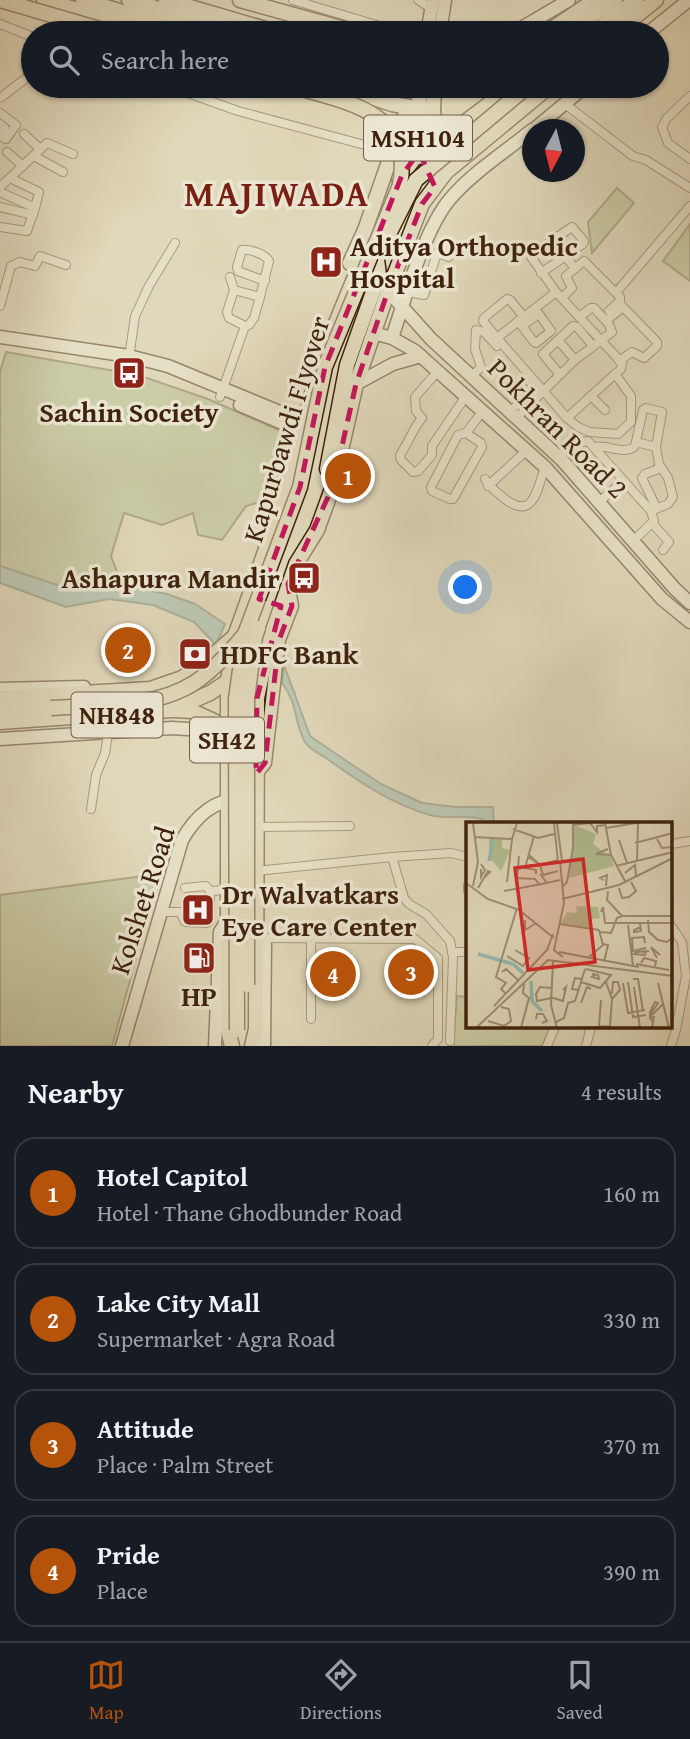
<!DOCTYPE html>
<html lang="en">
<head>
<meta charset="utf-8">
<style>
	:root { --surface:#171b24; --page:#242831; --text:#f1f3f6; --muted:#9ea1a6; --line:#363941; --accent:#b45309 }
	body { margin:0; font-family:"Gentium Book Plus",serif; background:var(--page); color:var(--text) }
	.compass { position:absolute; left:522px; top:119px; width:63px; height:63px; border-radius:50%; background:var(--surface); box-shadow:0 2px 5px #0004; rotate:187deg }
	.you { position:absolute; left:466px; top:588px; width:24px; height:24px; margin:-18px; border:5px solid #fff; border-radius:50%; background:#1a73e8; box-shadow:0 0 0 10px #1a73e833 }
	.badge { display:grid; place-items:center; width:46px; height:46px; border-radius:50%; background:var(--accent); color:#fff; font-size:23px; font-weight:700 }
	.pin { position:absolute; translate:-50% -50%; border:4px solid #fff; box-shadow:0 2px 7px #0006 }
	.list { margin:0; padding:0; list-style:none }
	h2 { display:flex; justify-content:space-between; align-items:center; height:91px; margin:0; padding:0 28px; font-size:30px }
	h2 small { font-size:23px; font-weight:400; color:var(--muted) }
	.list li { display:grid; grid-template-columns:46px 1fr auto; gap:21px; align-items:center; box-sizing:border-box; height:112px; margin:0 14px 14px; padding:0 14px; border:2px solid var(--line); border-radius:21px }
	.list b { display:block; font-size:26px; white-space:nowrap }
	.list p { margin:0; font-size:23px; white-space:nowrap; color:var(--muted) }
	.list em { font-size:23px; font-style:normal; color:var(--muted) }
	.icon { flex:none; width:38px; height:38px; fill:none; stroke:currentColor; stroke-width:2; stroke-linecap:round; stroke-linejoin:round }
	.map { position:relative; flex:none; width:690px; height:1046px; overflow:hidden }
	.search { position:absolute; background:var(--surface); box-shadow:0 2px 5px #0004; left:21px; right:21px; top:21px; height:77px; display:flex; align-items:center; gap:18px; box-sizing:border-box; padding:0 24px; border-radius:38px; color:var(--muted); font-size:26px }
	.sheet { height:595px; background:var(--surface) }
	nav { display:flex; justify-content:space-around; align-items:center; box-sizing:border-box; height:98px; border-top:2px solid var(--line); background:var(--surface); font-size:19px; color:var(--muted) }
	nav a { display:grid; justify-items:center; gap:4px }
	nav .on { color:var(--accent) }
	.map>svg:first-child { display:block }
</style>
</head>
<body>
<div class="map">
<svg width="690" height="1046" viewBox="0 0 690 1046">
	<rect width="100%" height="100%" fill="#e0d8ba"/>
	<filter id="stains"><feTurbulence type="fractalNoise" baseFrequency=".00286" numOctaves="4"/><feColorMatrix values="0 0 0 0 .2 0 0 0 0 .09 0 0 0 0 .02 0 0 0 .5 -.17"/></filter>
	<radialGradient id="worn" r=".72"><stop offset=".6" stop-color="#630" stop-opacity="0"/><stop offset="1" stop-color="#630" stop-opacity=".3"/></radialGradient>
	<g fill="#b2bf90" stroke="#79704e" stroke-width="2">
		<polygon points="617,188 634,203 592,253 588,222"/>
		<polygon points="690,224 690,281 663,261"/>
		<polygon points="6,352 138,375 208,399 292,436 270,499 246,506 222,540 198,535 193,513 162,525 124,513 111,556 122,585 66,588 0,566 0,372"/>
		<polygon points="159,874 112,1046 0,1046 0,895"/>
		<polygon points="457,996 468,997 468,1027 551,1027 542,1046 456,1046 453,1044"/>
	</g>
	<g fill="#94b9b2" stroke="#727d70" stroke-width="2">
		<polygon points="0,566 66,588 122,585 167,594 195,604 225,624 216,645 194,622 153,605 109,599 66,607 0,583"/>
		<path d="M284,665l26,71 35,24 36,24 41,19 34,4h37l1,17h-11l-1,-5c-16,-5 -35,1 -52,-4 -39,-11 -72,-34 -104,-57 -6,-4 -17,-9 -21,-16 -11,-19 -7,-39 -23,-59z"/>
	</g>
	<g fill="none" stroke-linecap="round" stroke-linejoin="round">
		<polyline stroke="#727d70" stroke-width="2" points="290,683 295,694"/>
		<defs>
			<g id="street">
				<polyline points="293,0 403,33"/>
				<polyline points="418,0 432,9"/>
				<polyline points="0,24 33,37"/>
				<polyline points="168,86 238,111 376,148 391,148 418,141"/>
				<polyline points="690,96 667,118 662,127 668,143 690,159"/>
				<polyline points="0,98 33,73"/>
				<polyline points="565,104 633,156 646,160 690,188"/>
				<polyline points="0,113 16,125 6,139 0,136 5,128 0,124"/>
				<polyline points="24,134 40,149"/>
				<polyline points="7,152 23,166"/>
				<polyline points="34,156 63,172"/>
				<polyline points="0,187 47,143 73,154"/>
				<polyline points="0,192 35,208 39,192 10,178"/>
				<polyline points="0,207 33,215"/>
				<polyline points="0,227 27,231 35,208"/>
				<polyline points="552,241 575,268"/>
				<polyline points="541,273 583,244 584,241 572,227 532,254 531,257 556,292"/>
				<polyline points="230,277 234,290"/>
				<polyline points="620,288 690,206"/>
				<polyline points="408,292 424,295 437,253 449,257"/>
				<path d="M260,297l9,-36c-4,-7 -19,-12 -27,-11l-5,17 1,4 27,10"/>
				<polyline points="562,298 572,288 566,276 584,261 620,297 620,301 609,311"/>
				<polyline points="0,306 11,266 20,262 35,266 40,256 66,265"/>
				<polyline points="579,317 591,308 594,308 607,322"/>
				<polyline points="518,321 534,342 536,343 551,331 539,314 522,326"/>
				<polyline points="497,338 483,321 484,318 507,299 510,300 524,317"/>
				<polyline points="558,340 575,360"/>
				<polyline points="128,365 135,316 149,286 175,243"/>
				<path d="M438,371l-23,26 1,14 6,7c-10,12 -13,24 -22,37l1,5 12,12 5,-1 14,-16v-9l34,-50"/>
				<polyline points="560,375 543,354 573,326 577,327 593,346"/>
				<polyline points="472,376 481,367 475,349 476,330 484,332 497,346"/>
				<polyline points="591,396 605,410"/>
				<polyline points="220,397 245,326 249,325 254,318 260,297 234,290 227,312 229,318 245,326"/>
				<polyline points="510,411 534,391 535,387 530,382"/>
				<polyline points="516,418 575,360 612,332 607,320 623,307 657,342 657,346 644,358 632,352 619,361"/>
				<polyline points="567,418 615,374 621,369 622,363 556,292 497,338 567,418 578,427 590,432 618,434 631,422 631,396 615,374"/>
				<polyline points="466,433 458,435 431,487 432,491 450,499 453,499 482,447 481,443 466,433 482,412"/>
				<polyline points="636,442 656,447"/>
				<path d="M594,447c14,-3 31,9 41,-1l8,-36 3,-2 16,4 -6,35 3,17 9,14 5,19 -5,7 -17,7"/>
				<polyline points="558,457 573,444 588,441 651,511 654,521 633,541"/>
				<path d="M485,479c5,9 13,14 20,20 29,22 32,-10 40,-32"/>
				<polyline points="488,486 527,450"/>
				<polyline points="599,502 623,481"/>
				<polyline points="656,507 642,478 645,474 661,468"/>
				<polyline points="652,523 669,542 663,550"/>
				<polyline points="91,809 96,775 105,753 108,733"/>
				<polyline points="256,827 350,826"/>
				<polyline points="671,844 690,841"/>
				<polyline points="392,857 451,853 468,857"/>
				<polyline points="256,871 392,857 404,898 409,904 426,914 450,941 453,957 450,1041"/>
				<polyline points="468,885 468,891"/>
				<polyline points="185,888 206,886 210,891 228,890"/>
				<polyline points="161,912 180,912 185,922 207,923 209,921 210,891"/>
				<polyline points="258,938 415,939 438,958 438,1039 432,1046"/>
				<polyline points="452,952 468,952"/>
				<polyline points="311,1019 311,939"/>
				<polyline points="547,1046 555,1027"/>
				<polyline points="586,1046 590,1031 588,1027"/>
				<polyline points="671,1046 676,1030 686,976 682,942 671,926"/>
			</g>
			<g id="secondary">
				<polyline points="513,33 569,0"/>
				<polyline points="648,33 689,0"/>
				<polyline points="533,130 586,86"/>
				<polyline points="388,291 431,339 562,460 675,589 690,603"/>
				<polyline points="373,333 392,338 415,351 545,467 662,599 690,622"/>
				<polyline points="0,337 129,356 168,366 304,422"/>
				<path d="M392,338c13,-39 32,-108 58,-139 23,-27 55,-47 82,-69"/>
				<polyline points="356,384 393,364 421,356"/>
				<polyline points="240,405 301,431"/>
				<polyline points="0,689 84,687"/>
				<polyline points="0,739 172,728 203,730 227,736"/>
				<polyline points="256,938 265,944 264,1046"/>
				<path d="M122,1046l60,-206c12,-21 30,-39 55,-41"/>
				<polyline points="215,1046 220,932 228,919"/>
			</g>
			<g id="primary">
				<polyline points="427,33 433,0"/>
				<polyline points="440,33 445,0"/>
				<polyline points="256,774 265,763 279,640 292,606 288,584"/>
			</g>
			<g id="highway">
				<polyline points="44,0 155,33"/>
				<polyline points="83,0 192,33"/>
				<polyline points="129,0 238,33"/>
				<polyline points="166,0 279,33"/>
				<polyline points="240,0 359,33"/>
				<polyline points="546,33 595,0"/>
				<polyline points="566,33 615,0"/>
				<polyline points="593,33 636,0"/>
				<polyline points="615,33 656,0"/>
				<polyline points="337,86 392,104 433,111"/>
				<polyline points="420,86 417,128 422,157"/>
				<polyline points="434,86 433,111 439,148"/>
				<polyline points="399,179 419,152 437,143 513,86"/>
				<polyline points="350,263 365,230 408,107"/>
				<polyline points="327,469 347,365 379,275 377,259"/>
				<polyline points="0,698 150,689 182,678 204,663 235,636"/>
				<polyline points="0,710 51,708"/>
				<polyline points="176,710 192,711 227,727"/>
				<polyline points="0,722 172,710 210,693 228,681 235,680"/>
				<polyline points="232,1046 228,1030 228,681 235,636 287,490 320,362 365,252"/>
				<polyline points="252,1046 256,1029 257,698 269,642 296,564 317,530 333,486 356,384 388,291 422,204 446,172 550,86"/>
			</g>
		</defs>
		<use href="#street" stroke="#685038" stroke-width="10"/>
		<use href="#secondary" stroke="#40220d" stroke-width="15"/>
		<use href="#primary" stroke="#40220d" stroke-width="15"/>
		<use href="#highway" stroke="#40220d" stroke-width="17"/>
		<use href="#street" stroke="#ebe6d2" stroke-width="8"/>
		<use href="#secondary" stroke="#ebe6d2" stroke-width="12"/>
		<use href="#primary" stroke="#e0d8ba" stroke-width="12"/>
		<use href="#highway" stroke="#e0d8ba" stroke-width="14"/>
		<defs>
			<g id="highway-bridge">
				<polyline points="0,0 113,33"/>
				<polyline points="405,86 452,86"/>
				<polyline points="387,238 416,180 528,86"/>
				<path d="M51,708c46,-3 102,1 143,-25 20,-13 36,-31 51,-49"/>
				<polyline points="247,985 247,699 255,637 258,628"/>
				<path d="M237,1030l-1,-331 9,-65 55,-147 25,-120 75,-182c14,-74 -54,-83 -109,-99"/>
			</g>
		</defs>
		<use href="#highway-bridge" stroke="#40220d" stroke-width="17" stroke-linecap="butt"/>
		<use href="#highway-bridge" stroke="#e0d8ba" stroke-width="14"/>
	</g>
	<path d="M0 0H690V1046H0ZM419,152l16,35 -13,17 -34,87 -32,93 -23,102 -45,98 4,22 -13,34 -14,123 -9,11 1,-76 24,-92 -22,-7 41,-112 25,-120 77,-192z" fill="#e0d8ba" fill-opacity=".55" fill-rule="evenodd"/>
	<path fill="none" stroke="#c2185b" stroke-width="5" stroke-dasharray="14 9" stroke-linejoin="round" d="M419,152l16,35 -13,17 -34,87 -32,93 -23,102 -45,98 4,22 -13,34 -14,123 -9,11 1,-76 24,-92 -22,-7 41,-112 25,-120 77,-192z"/>
	<defs>
		<symbol id="hospital-square" viewBox="-11 -11 22 22"><rect x="-9" y="-9" width="18" height="18" rx="4" fill="#8f2418" stroke="#ebe6d2"/><path d="M-5-5h3v3.5h4V-5h3V5h-3V1.5h-4V5h-3Z" fill="#fff"/></symbol>
		<symbol id="bus-square" viewBox="-11 -11 22 22"><rect x="-9" y="-9" width="18" height="18" rx="4" fill="#8f2418" stroke="#ebe6d2"/><path d="M-5-6H5V4H4V6H2V4H-2V6H-4V4H-5ZM-3.5-4V0h7V-4ZM-3.5 1.2v1.5H-2V1.2ZM2 1.2v1.5H3.5V1.2Z" fill="#fff"/></symbol>
		<symbol id="bank-square" viewBox="-11 -11 22 22"><rect x="-9" y="-9" width="18" height="18" rx="4" fill="#8f2418" stroke="#ebe6d2"/><path d="M-6-4H6V4H-6ZM0-2.3a2.3 2.3 0 1 0 0 4.6a2.3 2.3 0 1 0 0-4.6Z" fill="#fff"/></symbol>
		<symbol id="fuel-square" viewBox="-11 -11 22 22"><rect x="-9" y="-9" width="18" height="18" rx="4" fill="#8f2418" stroke="#ebe6d2"/><path d="M-5.5-6h7V0h2V4h1.3V-2.5L3-4.5l.8-.8L6-3V5H2.5V1h-1V6h-7ZM-4.2-4.7v3.2H.2V-4.7Z" fill="#fff"/></symbol>
	</defs>
	<g fill-rule="evenodd">
		<use href="#hospital-square" x="307" y="243" width="38" height="38"/>
		<use href="#bus-square" x="110" y="354" width="38" height="38"/>
		<use href="#bus-square" x="285" y="559" width="38" height="38"/>
		<use href="#bank-square" x="176" y="635" width="38" height="38"/>
		<use href="#hospital-square" x="179" y="891" width="38" height="38"/>
		<use href="#fuel-square" x="180" y="939" width="38" height="38"/>
	</g>
	<g text-anchor="middle" stroke-width="7" stroke-linejoin="round" paint-order="stroke">
		<g fill="#ebe6d2" stroke="#735d48" stroke-width="2">
			<rect x="364" y="115.5" width="108" height="45" rx="5"/>
			<rect x="71.5" y="692.5" width="91" height="45" rx="5"/>
			<rect x="190" y="717.5" width="74" height="45" rx="5"/>
		</g>
		<g font-size="26" font-weight="bold" fill="#40220d">
			<text x="418" y="147">MSH104</text>
			<text x="117" y="724">NH848</text>
			<text x="227" y="749">SH42</text>
		</g>
		<g font-size="28" font-weight="bold" fill="#40220d" stroke="#ebe6d2" text-anchor="start">
			<text x="350" y="256">Aditya Orthopedic<tspan x="350" dy="32">Hospital</tspan></text>
			<text x="129" y="422" text-anchor="middle">Sachin Society</text>
			<text x="280" y="588" text-anchor="end">Ashapura Mandir</text>
			<text x="220" y="664">HDFC Bank</text>
			<text x="222" y="904">Dr Walvatkars<tspan x="222" dy="32">Eye Care Center</tspan></text>
			<text x="199" y="1006" text-anchor="middle">HP</text>
		</g>
		<g font-size="28" fill="#40220d" stroke="#ebe6d2">
			<text transform="translate(558 428) rotate(45)" y="10">Pokhran Road 2</text>
			<text transform="translate(286 429) rotate(-73)" y="10">Kapurbawdi Flyover</text>
			<text transform="translate(142 900) rotate(-72)" y="10">Kolshet Road</text>
		</g>
		<g font-size="35" font-weight="bold" letter-spacing="2" fill="#7a1f14" stroke="#ebe6d2">
			<text x="277" y="206">MAJIWADA</text>
		</g>
	</g>
	<g transform="translate(466 822)">
		<rect width="206" height="206" fill="#e0d8ba"/>
		<path d="M108,3l22,9 -3,10 18,13 3,9 -45,12zM23,16l13,1v9l8,2 -9,21 -12,-14zM110,84l22,1 2,11 -8,1 -1,9 -30,-5 6,-11 10,1z" fill="#b2bf90"/>
		<path fill="none" stroke="#94b9b2" stroke-width="3.5" d="M23,39l4,-22M12,132l35,10 10,9M65,159l1,20 10,10"/>
		<path fill="none" stroke="#a08f75" stroke-width="2" d="M88,1l4,39M91,1l5,38M139,1l6,32 14,26M107,3l17,-2 7,9v-6l9,-1M140,6l30,-5M47,7l25,9 16,-4M68,14l-9,32 11,2v4M8,15l38,2 5,-16M191,17l5,9 11,-1M153,18l8,23M169,21l38,-10M142,27l-12,5 16,1M53,34l-2,22 18,1 4,5M62,35l11,7 -10,-9M94,39l4,42 -10,47 9,7M171,39l1,-38M15,42l4,6 -4,7v-8M150,44l57,-14M92,49l-15,4 -3,-10 18,-5M159,51l10,-8 1,11M74,52l7,9 13,-3M138,58l-4,-2 7,-3 -1,11M41,60l5,-43M0,61l22,16 31,11 35,28M7,64l5,-24 -5,-39M96,65l5,-5 6,-34v-25M12,66l10,-17 2,1 -5,5M153,66l3,10 7,-1 7,-6 -5,-9M38,69l43,-8M142,69l-1,9 15,16h51M96,77l57,-14 54,-27M135,90l2,-5 2,16M59,98v10l10,-6M182,98l1,12 9,8 9,2 6,-5M138,101h69M174,101l1,8 -7,1v-2l6,-3 1,4M94,102l39,6M162,103l5,41M134,110l11,1 6,-15 5,-2M179,121l-1,-6 -12,1 1,13 13,-3M137,122l5,1 -4,17M180,129l-1,4 -11,-1 3,-2 12,-1M93,130l80,15M41,134l16,10 6,-8 -14,-8M122,136l15,-13 -4,-15M191,136l-6,-11 9,8M87,139l-2,44 6,23M175,141l3,-5 12,3 -1,5M170,142l33,6M36,150l4,-3 12,11M126,152l6,1 1,4 -7,-2 3,-2M0,154v32M167,157h5l5,32M115,160l19,6 11,-13 -25,-6M162,160l5,35 13,-2M157,161l5,30 17,-3M192,161l11,45M168,165l6,41M113,168l-7,-1 1,-4 2,-7 7,1M40,172l-5,-5 5,-6 -10,-6 21,-69M84,175l13,4 3,-14 -3,3M85,176l-14,3 -1,-7 4,-7 11,1M146,177l8,-9 -2,-8h-5l-1,12M115,181l6,-16 4,2M28,184l53,-56 6,-16M184,193l8,-12 -3,-1 -5,10v5l13,-13M70,197l1,-5h6l4,7 -5,2M22,199l16,5 7,-5 -2,-12 -8,-2M90,200l8,-4 4,-15 7,-2 10,-32M133,204l2,-26M10,206l72,-68 125,16M55,206l8,-30 -6,-5 1,-9M98,206l46,-2 2,-27 -6,-17M186,206l2,-11 -4,1 3,5"/>
		<path fill="#d62828" fill-opacity="0.15" stroke="#d62828" stroke-width="3.5" d="M117,37l12,103 -67,8 -13,-102z"/>
		<rect width="206" height="206" fill="none" stroke="#40220d" stroke-width="3.5"/>
	</g>
	<rect width="100%" height="100%" filter="url(#stains)"/>
	<rect width="100%" height="100%" fill="url(#worn)"/>
</svg>
<svg class="compass" viewBox="-18 -18 36 36"><path d="M0-13l5 13h-10z" fill="#e53935"/><path d="M0 13l5-13h-10z" fill="#9ea1a6"/></svg>
<div class="you"></div>
<div class="pin badge" style="left:348px;top:476px">1</div>
<div class="pin badge" style="left:128px;top:650px">2</div>
<div class="pin badge" style="left:411px;top:972px">3</div>
<div class="pin badge" style="left:333px;top:974px">4</div>
<div class="search"><svg class="icon" aria-label="search" viewBox="0 0 24 24"><circle cx="10" cy="10" r="6"/><path d="M15 15l6 6"/></svg>Search here</div>
</div>
<section class="sheet">
<h2>Nearby<small>4 results</small></h2>
<ul class="list">
<li><span class="badge">1</span><div><b>Hotel Capitol</b><p>Hotel · Thane Ghodbunder Road</p></div><em>160 m</em></li>
<li><span class="badge">2</span><div><b>Lake City Mall</b><p>Supermarket · Agra Road</p></div><em>330 m</em></li>
<li><span class="badge">3</span><div><b>Attitude</b><p>Place · Palm Street</p></div><em>370 m</em></li>
<li><span class="badge">4</span><div><b>Pride</b><p>Place</p></div><em>390 m</em></li>
</ul>
</section>
<nav>
<a class="on"><svg class="icon" aria-label="map" viewBox="0 0 24 24"><path d="M3 6l6-2 6 2 6-2v14l-6 2-6-2-6 2zM9 4v14M15 6v14"/></svg>Map</a>
<a><svg class="icon" aria-label="directions" viewBox="0 0 24 24"><path d="M12 3l9 9-9 9-9-9zM9 14v-3h6M13 9l2 2-2 2"/></svg>Directions</a>
<a><svg class="icon" aria-label="saved" viewBox="0 0 24 24"><path d="M7 4h10v16l-5-4-5 4z"/></svg>Saved</a>
</nav>
</body>
</html>
